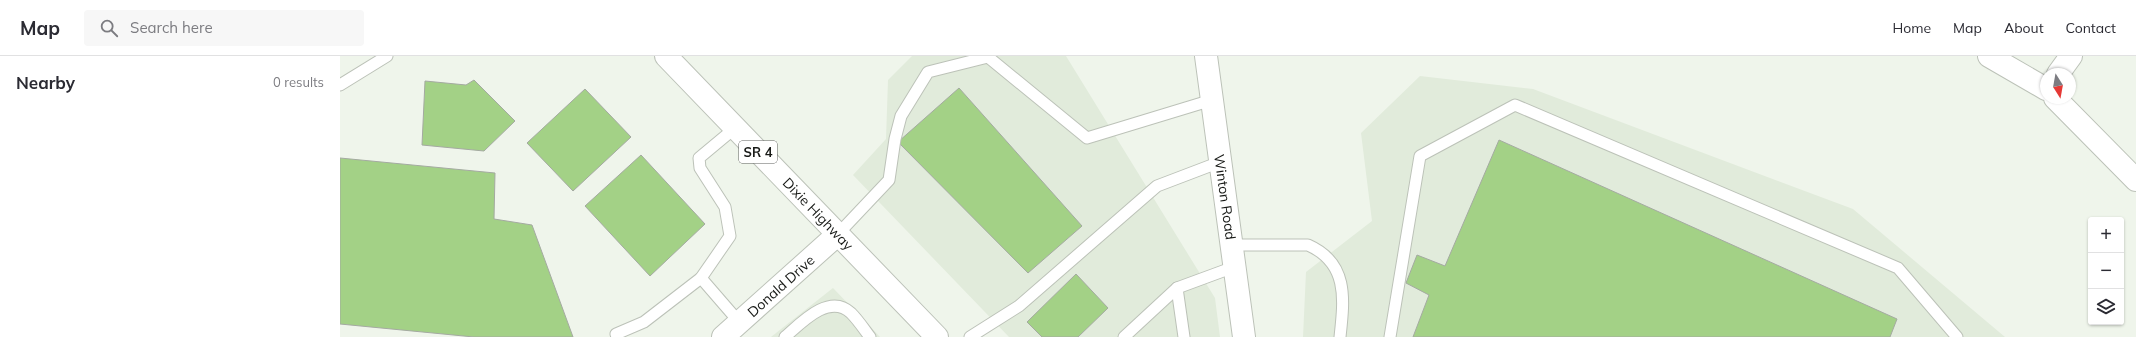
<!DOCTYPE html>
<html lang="en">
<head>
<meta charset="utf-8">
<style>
	:root { --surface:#fff; --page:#f7f7f7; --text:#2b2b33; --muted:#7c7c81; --line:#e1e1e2 }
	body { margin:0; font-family:Mulish,sans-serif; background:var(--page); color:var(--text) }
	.controls { position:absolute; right:12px; bottom:12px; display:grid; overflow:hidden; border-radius:4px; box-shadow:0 1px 3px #0004 }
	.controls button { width:36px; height:36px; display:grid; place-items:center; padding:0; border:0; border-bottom:1px solid var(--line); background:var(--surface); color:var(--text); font:20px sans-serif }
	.compass { position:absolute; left:1700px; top:12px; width:36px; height:36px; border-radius:50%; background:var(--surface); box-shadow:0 1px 3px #0004; rotate:169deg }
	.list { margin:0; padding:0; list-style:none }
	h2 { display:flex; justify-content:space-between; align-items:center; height:52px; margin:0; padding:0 16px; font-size:17px }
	h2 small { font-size:13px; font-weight:400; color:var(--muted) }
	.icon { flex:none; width:22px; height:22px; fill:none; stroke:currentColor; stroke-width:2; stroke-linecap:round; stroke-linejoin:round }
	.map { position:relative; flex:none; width:1796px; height:281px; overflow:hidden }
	header { display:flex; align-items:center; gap:24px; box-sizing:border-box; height:56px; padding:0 20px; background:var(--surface); border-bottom:1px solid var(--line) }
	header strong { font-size:19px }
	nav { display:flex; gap:22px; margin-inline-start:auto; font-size:14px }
	.search { width:280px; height:36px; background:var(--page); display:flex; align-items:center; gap:10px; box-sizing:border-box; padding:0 14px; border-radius:4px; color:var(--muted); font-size:15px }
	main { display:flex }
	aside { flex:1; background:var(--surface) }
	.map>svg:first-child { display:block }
</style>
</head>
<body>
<header>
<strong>Map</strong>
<div class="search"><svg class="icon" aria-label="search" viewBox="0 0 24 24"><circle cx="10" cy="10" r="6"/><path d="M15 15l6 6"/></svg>Search here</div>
<nav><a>Home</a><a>Map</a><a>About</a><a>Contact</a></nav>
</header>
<main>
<aside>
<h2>Nearby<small>0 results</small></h2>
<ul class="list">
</ul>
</aside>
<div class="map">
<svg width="1796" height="281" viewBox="0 0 1796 281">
	<rect width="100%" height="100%" fill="#eff5eb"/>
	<g fill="#e1ebdb">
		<polygon points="572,0 726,0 875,242 880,281 669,281 513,119 546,83 548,24"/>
		<polygon points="1080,20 1193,33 1513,153 1665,281 963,281 966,216 1032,165 1021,77"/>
		<polygon points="493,232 540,281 431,281"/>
	</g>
	<g fill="#a3d186" stroke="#a4aaa1">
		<polygon points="134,24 175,65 144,95 82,89 85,25 126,29"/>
		<polygon points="619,32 742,170 688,217 558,86"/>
		<polygon points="245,33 291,81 233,135 187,87"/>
		<polygon points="1159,84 1557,263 1550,281 1073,281 1089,239 1066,227 1077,199 1105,210"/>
		<polygon points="301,99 365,168 310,220 245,150"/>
		<polygon points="0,102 155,117 154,163 192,169 233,281 134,281 0,268"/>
		<polygon points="736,218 768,252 738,281 702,281 687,266"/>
	</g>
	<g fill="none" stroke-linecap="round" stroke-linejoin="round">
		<defs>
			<g id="lane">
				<polyline points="0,29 47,0"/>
				<polyline points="497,179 549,124 555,83 561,60 588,16 648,1 747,82 872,44"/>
				<path d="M891,189h77c41,18 36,55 32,92"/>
				<polyline points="361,222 390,180 385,151 360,112 359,102 395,72"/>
				<polyline points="837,232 844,281"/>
				<polyline points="277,281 276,278 304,266 361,222 400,267"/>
				<path d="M445,281c15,-13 44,-45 66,-24 7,7 13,16 19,24"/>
				<polyline points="630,281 679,250 817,130 880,106"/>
				<polyline points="784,281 837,232 894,211"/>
				<polyline points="1050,281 1080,100 1175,49 1558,212 1617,281"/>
			</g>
			<g id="street">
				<polyline points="1649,0 1706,33"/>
				<polyline points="1718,18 1731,0"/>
				<polyline points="1715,42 1796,124"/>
				<polyline points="383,281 497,179"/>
			</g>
			<polyline id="secondary" points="866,0 904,281"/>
			<polyline id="primary" points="326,0 597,281"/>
		</defs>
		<use href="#lane" stroke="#bcc2b8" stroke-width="13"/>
		<use href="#street" stroke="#bcc2b8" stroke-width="24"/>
		<use href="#secondary" stroke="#bcc2b8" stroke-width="24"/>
		<use href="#primary" stroke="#bcc2b8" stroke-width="24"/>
		<use href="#lane" stroke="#fff" stroke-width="11"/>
		<use href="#street" stroke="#fff" stroke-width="22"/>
		<use href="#secondary" stroke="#fff" stroke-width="22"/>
		<use href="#primary" stroke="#fff" stroke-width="22"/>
	</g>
	<g text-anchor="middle" stroke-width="3" stroke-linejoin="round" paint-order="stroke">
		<rect fill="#fff" stroke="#5d5e5c" stroke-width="1" x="399" y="85" width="38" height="22" rx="3"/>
		<g font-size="13" font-weight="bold" fill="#171916">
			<text x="418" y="101">SR 4</text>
		</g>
		<g font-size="14" fill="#171916" stroke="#fff">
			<text transform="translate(885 141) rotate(82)" y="5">Winton Road</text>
			<text transform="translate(478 158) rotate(46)" y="5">Dixie Highway</text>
			<text transform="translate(441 230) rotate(-42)" y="5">Donald Drive</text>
		</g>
	</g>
</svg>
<div class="controls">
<button>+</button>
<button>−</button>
<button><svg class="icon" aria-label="layers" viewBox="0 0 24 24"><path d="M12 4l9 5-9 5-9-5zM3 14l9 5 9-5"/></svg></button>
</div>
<svg class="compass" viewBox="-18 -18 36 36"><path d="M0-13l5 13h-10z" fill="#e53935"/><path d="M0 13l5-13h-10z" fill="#7c7c81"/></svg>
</div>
</main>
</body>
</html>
